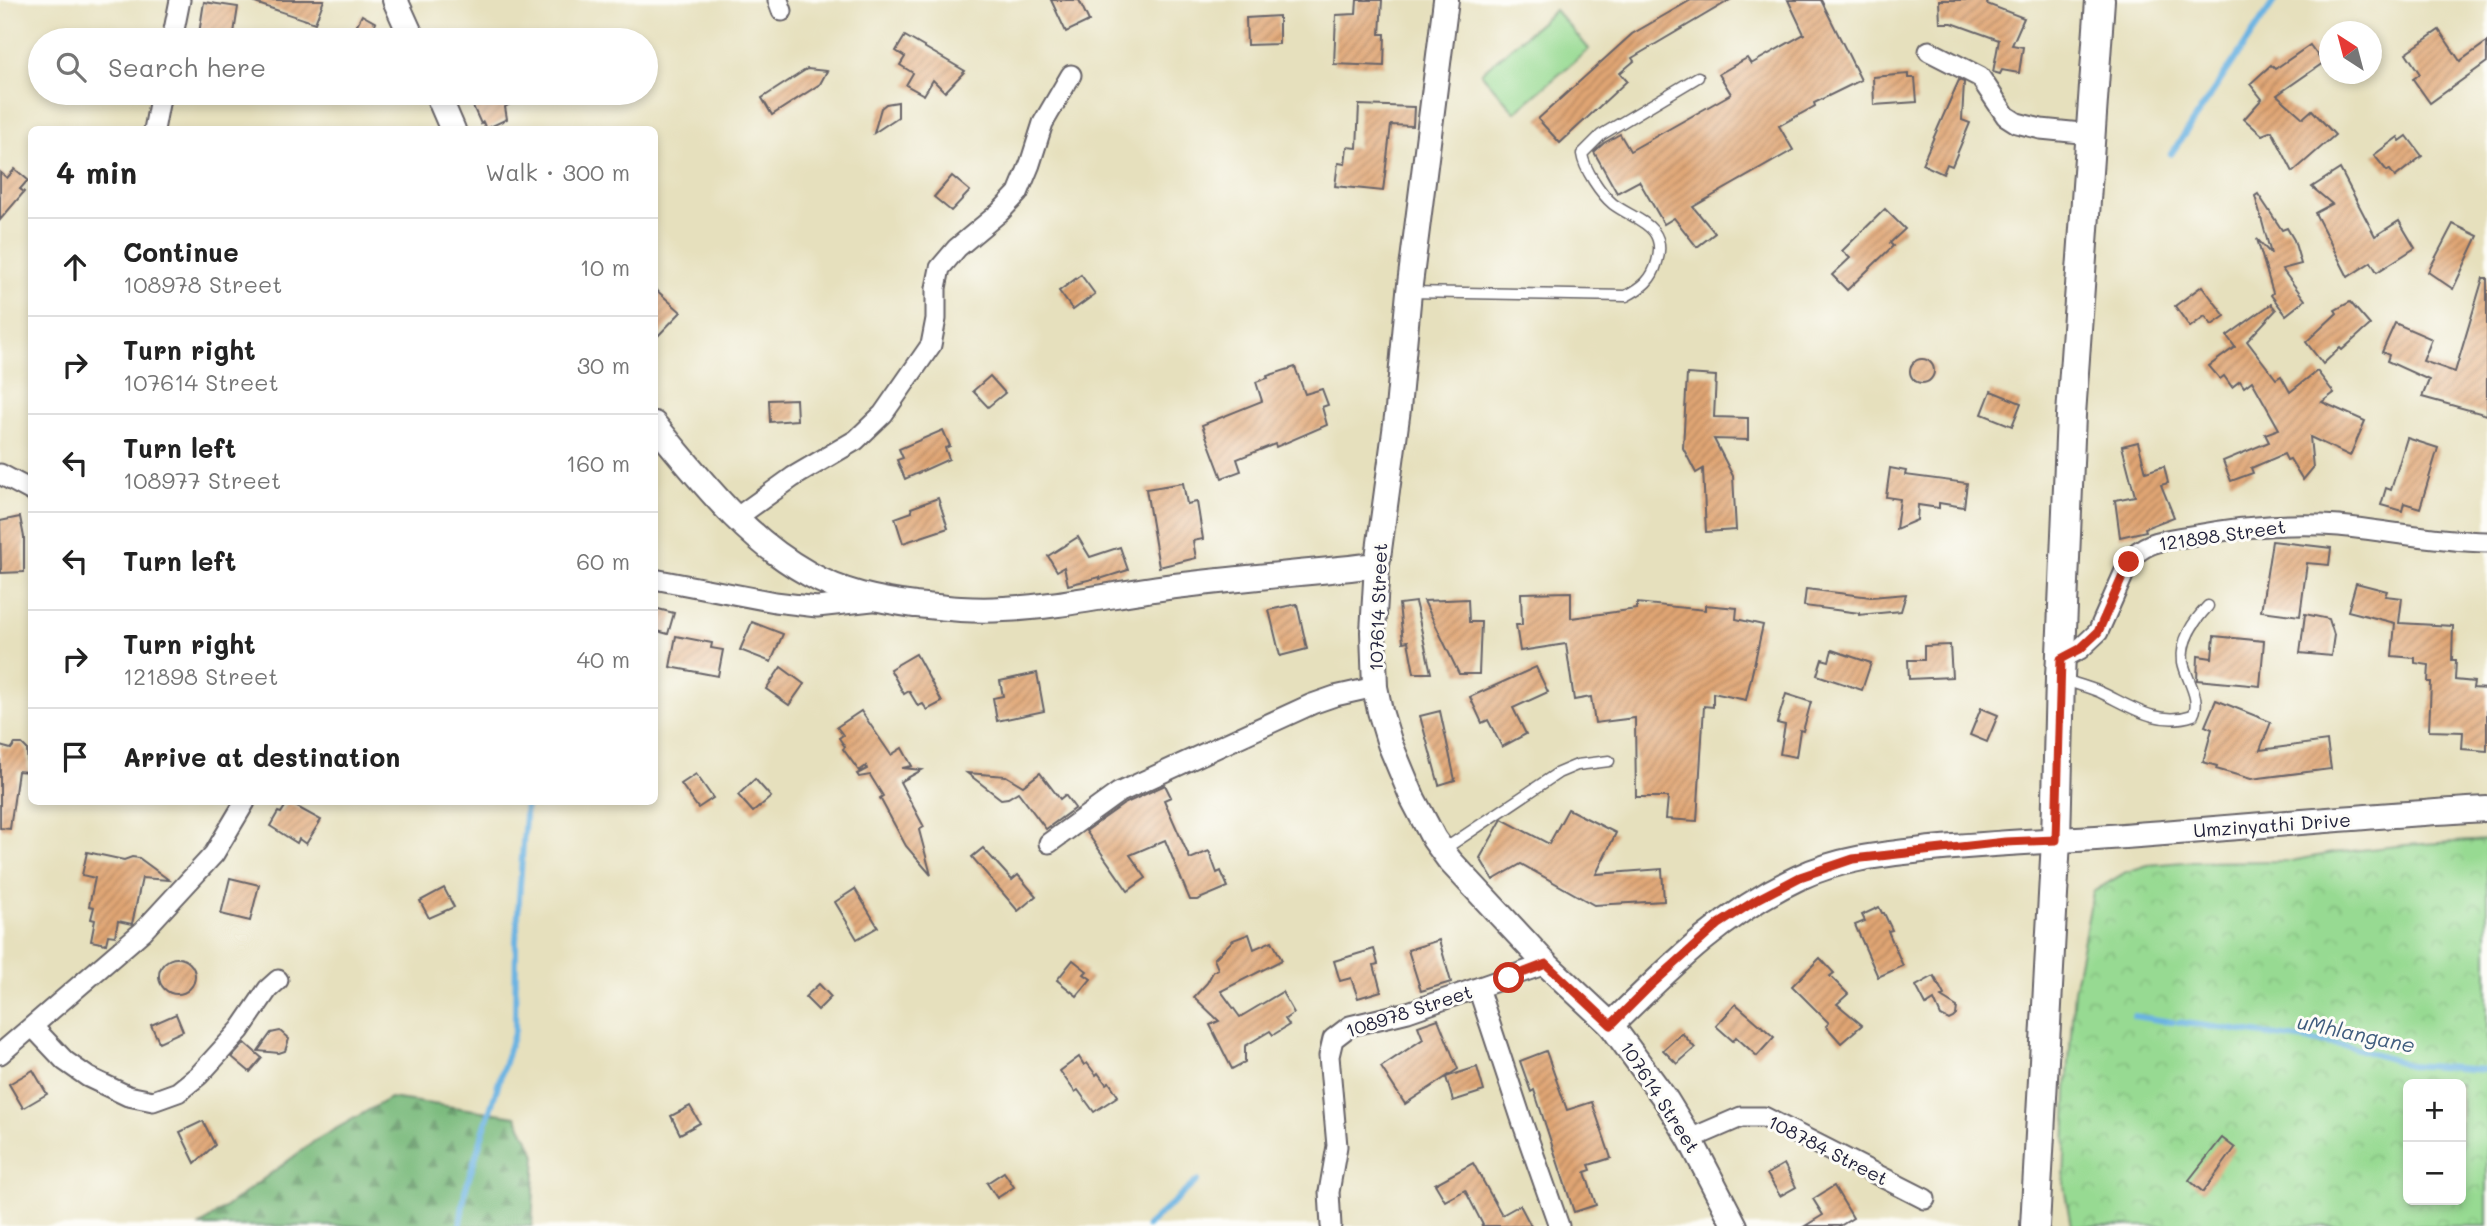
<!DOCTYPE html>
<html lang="en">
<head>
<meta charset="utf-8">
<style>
	:root { --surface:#fff; --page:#f2f2f2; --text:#222; --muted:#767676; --line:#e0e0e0 }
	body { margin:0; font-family:Mali,sans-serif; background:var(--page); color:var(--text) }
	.controls { position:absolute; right:21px; bottom:21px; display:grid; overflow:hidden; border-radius:10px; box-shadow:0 4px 10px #0003 }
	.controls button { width:63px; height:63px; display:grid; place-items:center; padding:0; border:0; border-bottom:2px solid var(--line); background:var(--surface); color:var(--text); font:35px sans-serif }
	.compass { position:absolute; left:2319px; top:21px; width:63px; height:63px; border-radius:50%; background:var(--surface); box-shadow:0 4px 10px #0003; rotate:324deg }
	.stop { position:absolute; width:21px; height:21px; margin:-16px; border:5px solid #c8321e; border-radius:50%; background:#fff }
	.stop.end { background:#c8321e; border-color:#fff; box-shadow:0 2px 7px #0008 }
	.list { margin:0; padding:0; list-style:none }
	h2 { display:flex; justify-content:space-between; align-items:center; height:91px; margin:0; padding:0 28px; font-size:30px }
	h2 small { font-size:23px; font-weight:400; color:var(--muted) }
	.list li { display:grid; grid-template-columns:46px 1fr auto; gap:21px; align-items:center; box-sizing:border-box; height:98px; padding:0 28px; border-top:2px solid var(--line) }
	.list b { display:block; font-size:26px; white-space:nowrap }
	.list p { margin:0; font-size:23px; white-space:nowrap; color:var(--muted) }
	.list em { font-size:23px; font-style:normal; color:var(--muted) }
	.icon { flex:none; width:38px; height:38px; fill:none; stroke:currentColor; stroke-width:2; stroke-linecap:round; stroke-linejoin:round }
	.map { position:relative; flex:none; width:2487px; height:1226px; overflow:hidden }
	.search { position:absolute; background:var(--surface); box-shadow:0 4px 10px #0003; left:28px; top:28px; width:630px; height:77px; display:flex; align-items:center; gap:18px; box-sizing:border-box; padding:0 24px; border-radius:38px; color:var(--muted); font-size:26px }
	.panel { position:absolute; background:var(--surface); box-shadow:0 4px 10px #0003; left:28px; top:126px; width:630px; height:679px; border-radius:10px }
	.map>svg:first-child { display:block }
</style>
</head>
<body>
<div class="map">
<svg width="2487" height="1226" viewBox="0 0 2487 1226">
	<defs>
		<pattern id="forest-firs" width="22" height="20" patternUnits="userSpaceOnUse" patternTransform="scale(1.75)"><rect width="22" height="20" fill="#79ba7c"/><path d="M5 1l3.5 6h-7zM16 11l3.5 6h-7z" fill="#639767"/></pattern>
		<pattern id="park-crowns" width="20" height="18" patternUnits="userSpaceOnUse" patternTransform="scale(1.75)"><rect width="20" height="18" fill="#97da92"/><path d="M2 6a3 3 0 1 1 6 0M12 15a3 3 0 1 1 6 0" fill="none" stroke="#82bb7f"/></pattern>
		<pattern id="building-hatch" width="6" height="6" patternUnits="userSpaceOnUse" patternTransform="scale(1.75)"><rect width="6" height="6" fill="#e0a573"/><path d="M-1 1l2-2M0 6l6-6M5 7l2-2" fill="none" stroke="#b58660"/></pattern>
	</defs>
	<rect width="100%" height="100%" fill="#fdfcf7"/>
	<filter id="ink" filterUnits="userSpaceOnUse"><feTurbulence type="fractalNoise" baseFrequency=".0143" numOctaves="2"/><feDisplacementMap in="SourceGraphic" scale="14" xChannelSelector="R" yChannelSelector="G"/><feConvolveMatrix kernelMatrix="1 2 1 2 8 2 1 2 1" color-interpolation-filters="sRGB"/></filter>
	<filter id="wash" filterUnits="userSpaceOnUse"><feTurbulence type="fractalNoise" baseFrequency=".00686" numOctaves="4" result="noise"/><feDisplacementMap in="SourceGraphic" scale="28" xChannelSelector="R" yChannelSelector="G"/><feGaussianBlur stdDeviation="1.57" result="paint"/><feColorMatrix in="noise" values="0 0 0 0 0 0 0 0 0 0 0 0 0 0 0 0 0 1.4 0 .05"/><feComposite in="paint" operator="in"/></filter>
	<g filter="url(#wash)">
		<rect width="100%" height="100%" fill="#e6e0bd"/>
		<polygon fill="url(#forest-firs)" stroke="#4e6e5c" stroke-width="2" points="390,1098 516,1116 536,1155 532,1226 200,1226 316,1140"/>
		<path fill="url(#park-crowns)" stroke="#5c7e66" stroke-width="2" fill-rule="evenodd" d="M2487,840v386h-416l-7,-40 3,-96 7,-100 19,-98 33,-20 22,-7 36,-3 107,-1 42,-8 73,-8zM2408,1084h53v116h-53z"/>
		<polygon fill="#97da92" stroke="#5c7e66" stroke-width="2" points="1555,10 1589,49 1515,112 1481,73"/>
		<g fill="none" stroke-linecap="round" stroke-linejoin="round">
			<g stroke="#6bb3e2" stroke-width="6">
				<polyline points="2171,154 2275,0"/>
				<polyline points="2134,1016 2172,1022"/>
				<polyline points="2178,1022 2348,1046 2409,1065 2487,1070"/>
				<polyline points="460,1226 465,1191 515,1030 516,941 526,802"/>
				<polyline points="1147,1226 1197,1181"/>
			</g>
		</g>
		<g id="blocks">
			<g fill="url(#building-hatch)">
				<polygon points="256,0 324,0 315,23 255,3"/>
				<polygon points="1051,0 1079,0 1089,21 1066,32"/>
				<polygon points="1357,0 1382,0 1380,34 1385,34 1384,66 1334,64 1336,15 1356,14"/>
				<polygon points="1691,0 1730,0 1632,58 1634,61 1620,73 1627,81 1560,143 1538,119 1632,34"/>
				<polygon points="1788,0 1821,0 1861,80 1814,103 1815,106 1779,126 1793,150 1693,207 1715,233 1697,247 1674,218 1664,224 1639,181 1617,193 1594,152 1604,143 1620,134 1630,151 1731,94 1719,74 1747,58 1751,64 1804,34"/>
				<polygon points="1939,0 1988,0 1987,4 2024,18 2012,45 2023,47 2019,73 2002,70 2000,74 1993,72 1999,40 1952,23 1940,23"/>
				<polygon points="204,2 238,7 233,40 198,40"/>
				<polygon points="362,15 376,23 367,40 349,40"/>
				<polygon points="1279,16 1279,44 1247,45 1246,18"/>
				<polygon points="2439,30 2460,61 2487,42 2487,62 2430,103 2413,79 2420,74 2406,53"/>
				<polygon points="905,36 965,71 945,92 933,80 924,95 906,85 913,73 900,65 905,57 896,51"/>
				<polygon points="2310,45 2323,63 2277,95 2303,118 2312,110 2335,135 2293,172 2272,131 2262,135 2244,119 2262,99 2250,84 2271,65 2275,69"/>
				<polygon points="807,69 827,71 820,84 772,115 762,98"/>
				<polygon points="1908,74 1908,78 1915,78 1917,102 1874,105 1873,77"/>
				<polygon points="1959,80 1964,82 1962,120 1970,123 1952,166 1947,164 1943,174 1922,164"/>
				<polygon points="467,93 530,93 505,107 507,119 486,129 483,122 481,124"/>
				<polygon points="898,102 898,117 874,133 881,108 886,104"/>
				<polygon points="1359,105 1414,107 1413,126 1391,125 1383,191 1335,186 1338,163 1345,164 1347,147 1357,148"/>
				<polygon points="2407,136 2422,156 2395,177 2390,170 2387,171 2374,155 2398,137 2400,141"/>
				<polygon points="15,169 28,180 20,189 24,192 0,220 0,172 7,178"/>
				<polygon points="2340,169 2375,236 2399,221 2415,248 2377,272 2371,262 2348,277 2315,213 2332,204 2312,187"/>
				<polygon points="952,176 970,191 951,211 934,197"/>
				<polygon points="2258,194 2282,230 2287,228 2294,240 2301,264 2282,269 2305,300 2286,315 2271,295 2273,293 2257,239 2271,254 2255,196"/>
				<polygon points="1885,209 1905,229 1890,243 1893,246 1847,290 1832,275 1850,258 1842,251"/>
				<polygon points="2453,224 2478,236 2453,289 2428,272"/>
				<polygon points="1081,275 1095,294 1073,310 1059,291"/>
				<polygon points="2483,278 2487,278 2487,415 2422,397 2429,380 2387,361 2389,355 2382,352 2395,323 2432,339 2423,361 2455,372"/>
				<polygon points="2202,286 2225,316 2212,325 2205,316 2190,327 2175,306"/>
				<polygon points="654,288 681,312 654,340"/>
				<polygon points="2350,302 2370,325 2342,350 2340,348 2323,364 2306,342 2337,313 2335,310"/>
				<polygon points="2271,304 2276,310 2247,341 2276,379 2281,376 2290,392 2317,371 2334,393 2322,402 2365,421 2350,456 2310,437 2313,468 2303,480 2290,459 2287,460 2284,454 2251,468 2253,473 2231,481 2223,461 2269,442 2265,434 2279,429 2252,381 2244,387 2240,381 2232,387 2224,376 2220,379 2209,366 2235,347 2227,336"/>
				<circle cx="1922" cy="371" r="12"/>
				<polygon points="1295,367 1305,394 1322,389 1328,405 1322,407 1327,425 1276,447 1275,444 1237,459 1241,471 1222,478 1202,425 1262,401 1256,382 1268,378 1267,376"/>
				<polygon points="1687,374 1716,376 1714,417 1748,418 1748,440 1714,439 1733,476 1736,530 1706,532 1703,469 1696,473 1683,448"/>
				<polygon points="990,376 1005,393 988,407 973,391"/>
				<polygon points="1991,391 2021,403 2012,426 1982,414"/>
				<polygon points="796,399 797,420 770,422 769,400"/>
				<polygon points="943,430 950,446 945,448 949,459 905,479 897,460 903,458 899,449"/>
				<polygon points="2407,438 2438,448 2420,508 2404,503 2402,511 2381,505 2386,488 2391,490"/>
				<polygon points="2138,442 2146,472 2164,466 2168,483 2161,485 2174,517 2145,528 2146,531 2120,537 2115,500 2135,496 2122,446"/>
				<polygon points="1890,468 1906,471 1905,475 1967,483 1964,507 1939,503 1939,508 1918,505 1917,520 1896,529 1900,499 1886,497"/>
				<polygon points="1183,483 1187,504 1197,502 1203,539 1193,541 1196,558 1159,567 1146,489"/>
				<polygon points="938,498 948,528 903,543 895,518 912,512 911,508"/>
				<polygon points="20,517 24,537 24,572 1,573 0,521"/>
				<polygon points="1078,537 1090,557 1120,547 1128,570 1100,579 1100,577 1068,585 1064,567 1057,571 1048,556"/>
				<polygon points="2272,541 2331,548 2329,565 2307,563 2300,616 2261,611"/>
				<polygon points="2356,583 2387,591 2385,596 2402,598 2399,623 2453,626 2452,660 2456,660 2455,680 2474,682 2473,688 2487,689 2487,751 2462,749 2463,732 2429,731 2431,682 2428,682 2429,665 2415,663 2415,658 2392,656 2395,623 2348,611"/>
				<polygon points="1806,589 1871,597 1906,594 1901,611 1859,615 1859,613 1804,606"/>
				<polygon points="1571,592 1571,618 1637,609 1637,603 1705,610 1705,605 1737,608 1736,619 1763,625 1746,700 1713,693 1713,707 1704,706 1697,821 1666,819 1668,797 1636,797 1635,718 1595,723 1591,697 1574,700 1566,644 1520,651 1516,625 1522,625 1521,593"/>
				<polygon points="1468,599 1469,622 1481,622 1479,674 1459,674 1424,601"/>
				<polygon points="1415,602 1417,610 1431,673 1414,673 1408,641 1403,642 1399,604"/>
				<polygon points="1297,604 1307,649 1280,656 1269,610"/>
				<polygon points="654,608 674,613 668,634 654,630"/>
				<polygon points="2305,614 2329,619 2334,635 2331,656 2300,653"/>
				<polygon points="752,622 783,634 771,662 740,650"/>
				<polygon points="676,636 712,643 711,648 723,650 718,676 670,667"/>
				<polygon points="2214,636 2264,641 2260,686 2197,680 2198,656 2212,658"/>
				<polygon points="1950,645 1952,677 1909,679 1908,660 1924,660 1924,646"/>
				<polygon points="1832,650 1871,663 1862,690 1817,675 1822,659 1829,661"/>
				<polygon points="916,654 942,702 927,710 923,704 918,706 909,691 904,694 890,669"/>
				<polygon points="781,667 804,684 789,705 766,689"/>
				<polygon points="1536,667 1548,692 1513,708 1526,734 1502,747 1488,720 1482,723 1470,697"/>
				<polygon points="1037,673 1044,711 997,721 993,698 1003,696 1000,681"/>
				<polygon points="1786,694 1811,702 1803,731 1800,730 1796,757 1780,754 1785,725 1777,723"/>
				<polygon points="2216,700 2271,722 2260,750 2327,741 2331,769 2251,779 2216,769 2217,766 2203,762 2212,729 2205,726"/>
				<polygon points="1981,708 1998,715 1987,742 1970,735"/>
				<polygon points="861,711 891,755 902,748 912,766 902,768 922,770 900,782 924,827 919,830 931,875 906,846 880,798 883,796 870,775 859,777 857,774 867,769 866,766 859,771 843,749 845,747 839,738 843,735 837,727"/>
				<polygon points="1440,711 1455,780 1439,785 1420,716"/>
				<polygon points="15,744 22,744 27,749 28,772 18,771 10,829 0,828 0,746 11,749"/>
				<polygon points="967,773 1006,776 1023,786 1040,773 1060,799 1065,795 1075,808 1046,829 1018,792 1008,798 1001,799"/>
				<polygon points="696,774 713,798 698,808 681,784"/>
				<polygon points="755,779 771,797 753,812 738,795"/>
				<polygon points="1165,785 1171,797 1164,800 1190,859 1209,851 1217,873 1221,871 1228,887 1197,900 1190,900 1165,840 1130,855 1146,878 1128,891 1086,831 1124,804"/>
				<polygon points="288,802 321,820 306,844 299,839 297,843 270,826 278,812 281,813"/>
				<polygon points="1568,809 1616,833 1596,874 1662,869 1664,901 1594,905 1521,864 1493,880 1480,858 1502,819 1549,844"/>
				<polygon points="983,848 1012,880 1018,875 1036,896 1018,911 972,857"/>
				<polygon points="87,852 124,860 132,857 139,858 169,880 142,878 132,924 118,921 115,936 108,935 106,944 91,941 95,920 91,919 94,907 89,906 95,878 82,875"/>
				<polygon points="230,878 259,885 250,921 221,914"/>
				<polygon points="444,888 454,907 429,918 420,901"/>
				<polygon points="855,889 878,927 857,939 835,902"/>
				<polygon points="1879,907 1882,913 1884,913 1892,930 1888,931 1903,966 1878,977 1855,925 1865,921 1862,915"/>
				<polygon points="1249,934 1254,949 1272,941 1282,960 1221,991 1240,1017 1282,992 1294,1013 1285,1019 1289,1025 1273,1035 1270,1031 1245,1046 1245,1062 1232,1069 1210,1025 1219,1021 1194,997 1207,983 1213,972 1218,969 1214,959 1233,940"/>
				<polygon points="1439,940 1451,982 1421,991 1408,950"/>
				<polygon points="1374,949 1378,964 1374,965 1381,991 1358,998 1351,978 1340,981 1334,961"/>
				<circle cx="177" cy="976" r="18"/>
				<polygon points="1820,958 1834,973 1830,976 1848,994 1837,1004 1862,1025 1841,1043 1826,1026 1829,1023 1792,986"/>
				<polygon points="1073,960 1087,971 1084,974 1091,979 1077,996 1057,980"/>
				<polygon points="1934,976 1944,995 1941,997 1957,1007 1956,1015 1953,1018 1949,1020 1941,1016 1934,1000 1926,1005 1916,986"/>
				<polygon points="819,984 831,997 818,1010 805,997"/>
				<polygon points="1736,1004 1774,1037 1757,1056 1736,1037 1733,1041 1716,1026"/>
				<polygon points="176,1014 183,1031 159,1042 151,1025"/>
				<polygon points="1438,1019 1458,1069 1446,1077 1477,1067 1484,1091 1453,1101 1446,1077 1405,1104 1381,1067 1423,1039 1418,1026"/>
				<polygon points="280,1031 289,1039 285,1051 279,1053 258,1051 271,1033"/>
				<polygon points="1682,1033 1695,1048 1677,1064 1663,1050"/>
				<polygon points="245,1043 262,1058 250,1072 232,1057"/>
				<polygon points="1546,1051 1567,1110 1592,1102 1611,1158 1589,1165 1591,1170 1585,1172 1596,1205 1574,1212 1534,1090 1531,1092 1520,1061"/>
				<polygon points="1079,1057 1084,1065 1087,1063 1096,1075 1098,1073 1106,1084 1109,1082 1118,1096 1094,1112 1078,1090 1075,1092 1060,1071"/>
				<polygon points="33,1070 47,1094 23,1108 9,1084"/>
				<polygon points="690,1106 700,1123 680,1134 671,1116"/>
				<polygon points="203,1121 215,1145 195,1163 180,1132"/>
				<polygon points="2222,1138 2235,1148 2203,1192 2189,1180"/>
				<polygon points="1473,1163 1502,1215 1520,1205 1531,1226 1481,1226 1483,1225 1465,1190 1445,1201 1435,1184"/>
				<polygon points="1784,1164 1796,1187 1780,1196 1767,1174"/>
				<polygon points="1004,1172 1014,1187 997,1198 987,1183"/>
				<polygon points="1834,1186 1853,1218 1840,1226 1805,1226 1823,1215 1813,1199"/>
			</g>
		</g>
	</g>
	<g filter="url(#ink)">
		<use href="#blocks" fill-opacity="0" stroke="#676468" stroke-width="2"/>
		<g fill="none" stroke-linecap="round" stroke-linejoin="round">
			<defs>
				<g id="service">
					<path d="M1409,292l217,4c17,-9 26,-16 31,-34 11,-37 -21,-41 -44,-58 -12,-10 -29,-35 -31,-50l19,-19 97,-58"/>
					<path d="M2063,679c12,5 25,8 37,13 30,14 58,35 93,23 9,-16 -7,-36 -10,-53 -3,-22 11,-41 25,-56"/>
					<polyline points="1443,850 1558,773 1577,765 1609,761"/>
				</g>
				<g id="minor">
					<polyline points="778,0 782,11"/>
					<polyline points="172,40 180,0"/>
					<polyline points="1929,51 1980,77 2006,116 2017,123 2041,129 2091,134"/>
					<polyline points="154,130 161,93"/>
					<polyline points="0,474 32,491"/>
					<polyline points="736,518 793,477 856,440 883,414 931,345 936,319 936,288 940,268 957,248 1000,212 1018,193 1030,164 1043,123 1071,75"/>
					<polyline points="654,579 775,602 817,607 872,601"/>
					<path d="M2061,659l19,-10 18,-17 31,-70c13,-21 38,-22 61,-26 49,-9 99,-14 149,-10 49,5 98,15 148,16"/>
					<polyline points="1049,843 1118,793 1312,704 1335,696 1375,687"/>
					<polyline points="1478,988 1524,1127 1559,1226"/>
					<polyline points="33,1027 65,1061 88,1077 128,1096 153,1101 178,1092 199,1075 240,1030 268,989 278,980"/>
					<polyline points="0,1054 143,931 214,854 245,802"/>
					<polyline points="1690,1139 1741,1117 1764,1117 1925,1199"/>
					<polyline points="1331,1226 1329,1192 1337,1146 1329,1056 1333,1039 1350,1026 1408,1012 1546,964"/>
				</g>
				<g id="tertiary">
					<polyline points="395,0 413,40"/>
					<polyline points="1446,0 1409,292 1398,409 1377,565 1373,632 1375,687 1380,711 1390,744 1413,799 1434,839 1450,861 1546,964 1611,1025 1666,1100 1690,1139 1735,1226"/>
					<polyline points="437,93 453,130"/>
					<path d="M654,424c46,55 91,115 155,150 33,19 68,26 106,31 30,3 59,6 89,4 55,-2 109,-15 163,-22 70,-9 140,-14 210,-22"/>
					<path d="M1611,1025c59,-58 111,-111 187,-147 42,-20 88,-24 134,-29 54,-5 109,-8 164,-11 130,-9 260,-22 391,-29"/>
				</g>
				<polyline id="secondary" points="2035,1226 2056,840 2060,678 2071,415 2100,0"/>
			</defs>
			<use href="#service" stroke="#676468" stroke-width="13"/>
			<use href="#minor" stroke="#676468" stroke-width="23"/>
			<use href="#tertiary" stroke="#676468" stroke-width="28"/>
			<use href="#secondary" stroke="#676468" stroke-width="32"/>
			<use href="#service" stroke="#fff" stroke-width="10"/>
			<use href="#minor" stroke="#fff" stroke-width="19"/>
			<use href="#tertiary" stroke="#fff" stroke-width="24"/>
			<use href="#secondary" stroke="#fff" stroke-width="28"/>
		</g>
	</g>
	<g fill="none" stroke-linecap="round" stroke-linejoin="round" filter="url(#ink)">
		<polyline stroke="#c8321e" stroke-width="9" points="1509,978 1546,964 1611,1025 1650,986 1719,924 1758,899 1800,877 1853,859 2005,842 2056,840 2061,659 2080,649 2098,632 2129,562"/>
	</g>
	<g text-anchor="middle" stroke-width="6" stroke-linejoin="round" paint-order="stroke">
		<g font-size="19" fill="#22223b" stroke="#fdfcf7">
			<text transform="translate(2222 535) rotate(-8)" y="7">121898 Street</text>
			<text transform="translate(1378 607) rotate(-88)" y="7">107614 Street</text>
			<text transform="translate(2272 825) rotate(-4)" y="7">Umzinyathi Drive</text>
			<text transform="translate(1409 1011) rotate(-18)" y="7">108978 Street</text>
			<text transform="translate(1660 1097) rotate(57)" y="7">107614 Street</text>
			<text transform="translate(1828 1150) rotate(27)" y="7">108784 Street</text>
		</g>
		<g font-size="21" font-style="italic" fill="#3f5c7e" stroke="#fdfcf7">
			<text transform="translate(2356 1034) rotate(12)" y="7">uMhlangane</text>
		</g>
	</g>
</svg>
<div class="controls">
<button>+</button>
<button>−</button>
</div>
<svg class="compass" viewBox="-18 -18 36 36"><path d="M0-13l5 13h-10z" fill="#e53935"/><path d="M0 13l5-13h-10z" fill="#767676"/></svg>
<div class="stop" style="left:1509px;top:978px"></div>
<div class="stop end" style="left:2129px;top:562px"></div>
<div class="search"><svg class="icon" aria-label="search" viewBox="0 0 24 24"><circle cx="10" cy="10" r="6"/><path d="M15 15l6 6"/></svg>Search here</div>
<section class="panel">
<h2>4 min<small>Walk · 300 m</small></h2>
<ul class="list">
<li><svg class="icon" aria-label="ahead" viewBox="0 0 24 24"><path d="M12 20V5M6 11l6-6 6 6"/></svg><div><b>Continue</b><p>108978 Street</p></div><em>10 m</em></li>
<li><svg class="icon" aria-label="right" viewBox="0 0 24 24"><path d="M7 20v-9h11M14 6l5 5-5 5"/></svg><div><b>Turn right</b><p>107614 Street</p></div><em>30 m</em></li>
<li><svg class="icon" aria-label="left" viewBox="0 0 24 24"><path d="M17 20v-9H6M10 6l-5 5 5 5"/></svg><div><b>Turn left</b><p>108977 Street</p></div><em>160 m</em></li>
<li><svg class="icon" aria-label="left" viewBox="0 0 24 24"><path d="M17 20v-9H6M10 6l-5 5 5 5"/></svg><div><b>Turn left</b></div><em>60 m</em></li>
<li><svg class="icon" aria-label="right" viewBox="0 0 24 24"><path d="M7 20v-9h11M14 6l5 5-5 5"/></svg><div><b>Turn right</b><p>121898 Street</p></div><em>40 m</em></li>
<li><svg class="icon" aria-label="arrive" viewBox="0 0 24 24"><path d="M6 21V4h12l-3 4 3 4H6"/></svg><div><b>Arrive at destination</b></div></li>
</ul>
</section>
</div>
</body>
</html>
